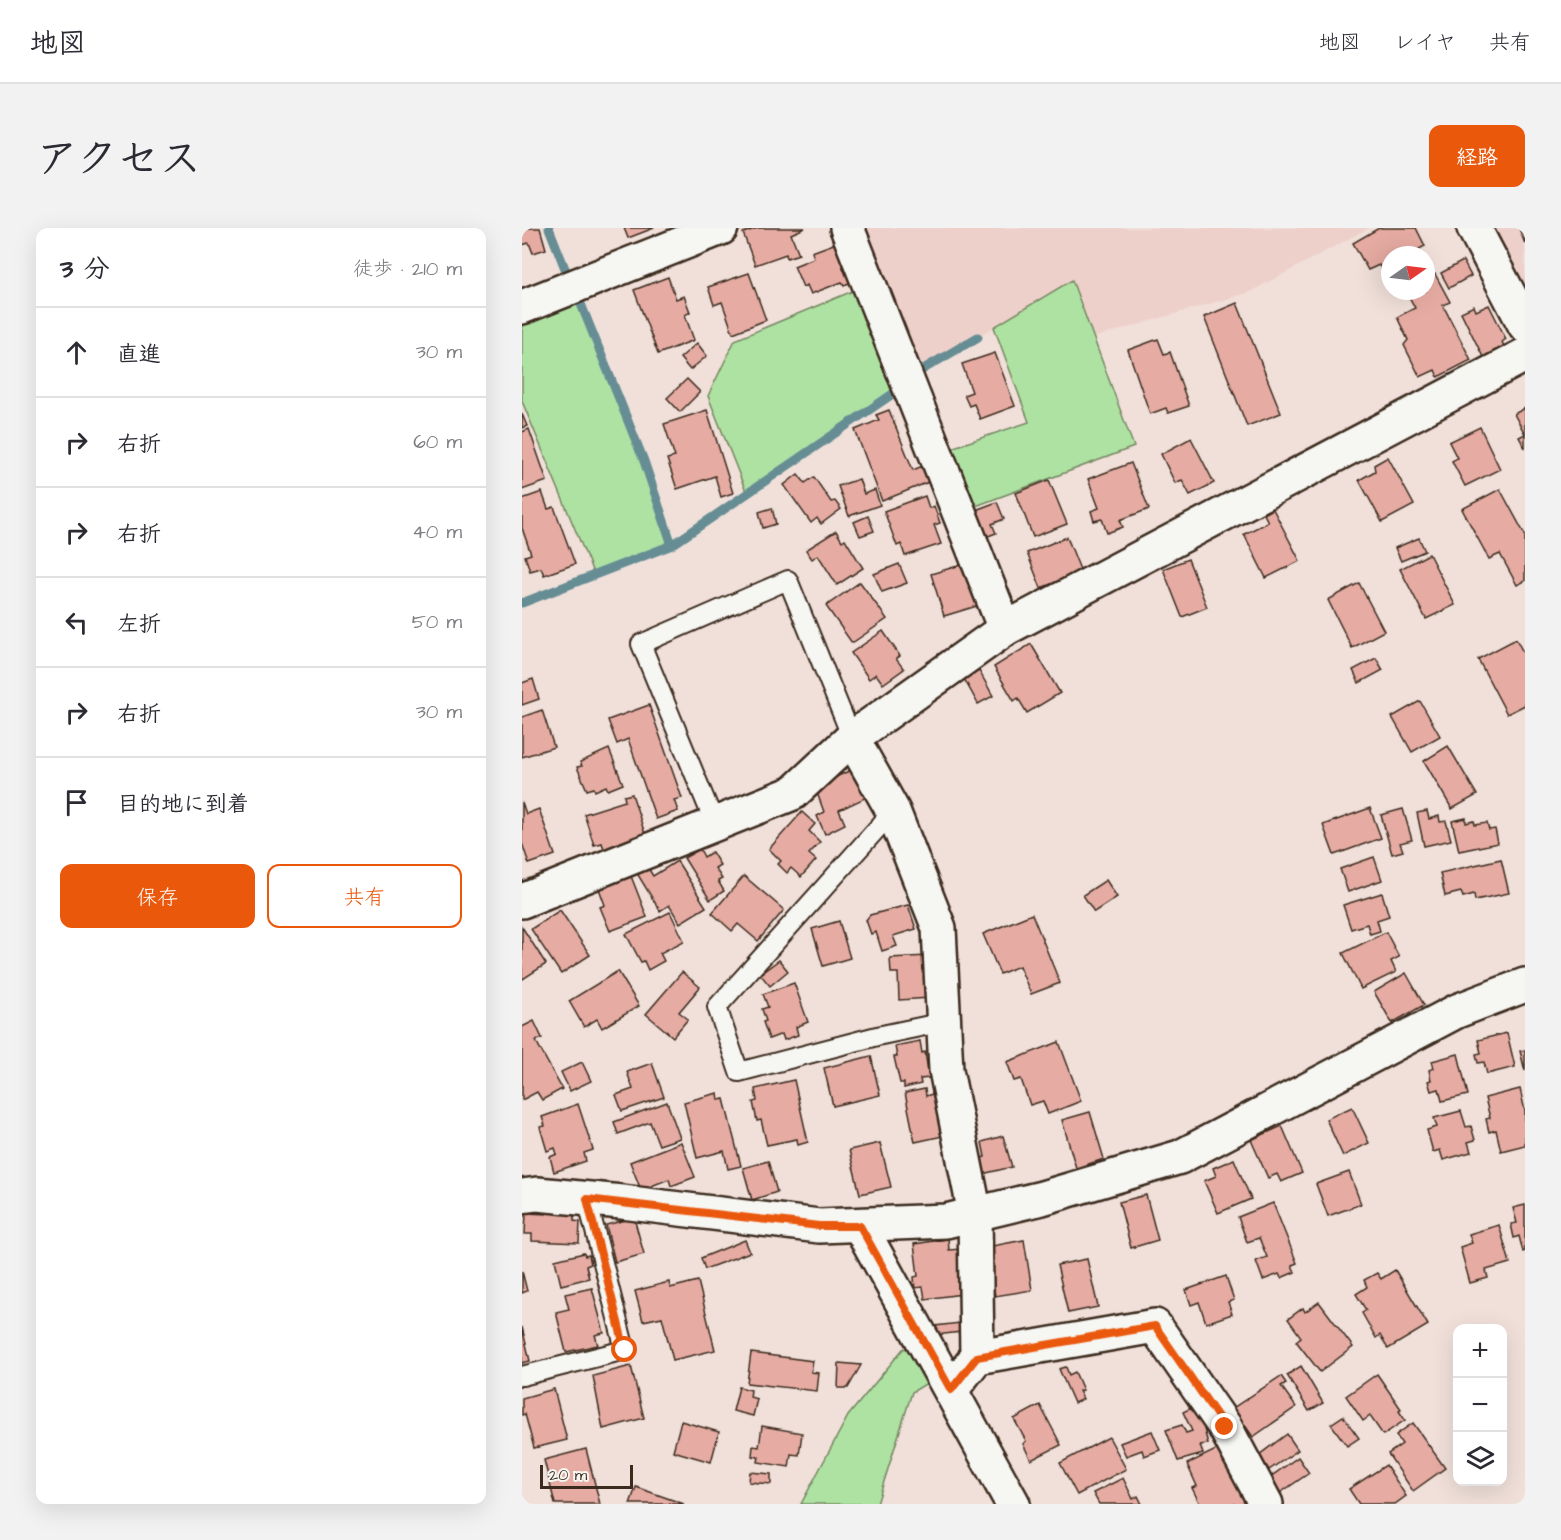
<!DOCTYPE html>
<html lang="ja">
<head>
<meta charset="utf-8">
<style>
	:root { --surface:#fff; --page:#f2f2f3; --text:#2b2b33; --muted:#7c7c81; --line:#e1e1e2; --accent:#ea580c }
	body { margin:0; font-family:"Architects Daughter","Klee One",sans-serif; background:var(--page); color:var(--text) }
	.controls { position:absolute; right:18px; bottom:18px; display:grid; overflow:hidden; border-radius:12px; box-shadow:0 6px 24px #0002 }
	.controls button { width:54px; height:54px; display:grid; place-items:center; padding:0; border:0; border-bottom:2px solid var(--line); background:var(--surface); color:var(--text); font:30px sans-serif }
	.compass { position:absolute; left:859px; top:18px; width:54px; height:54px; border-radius:50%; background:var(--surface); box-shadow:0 6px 24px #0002; rotate:76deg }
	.scale { position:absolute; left:18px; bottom:15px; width:93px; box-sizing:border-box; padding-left:6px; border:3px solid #3b2a1e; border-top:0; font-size:16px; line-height:21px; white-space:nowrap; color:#3b2a1e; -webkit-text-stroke:4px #f6f6f2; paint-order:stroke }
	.stop { position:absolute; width:18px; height:18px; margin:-14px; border:4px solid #ea580c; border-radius:50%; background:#fff }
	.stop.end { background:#ea580c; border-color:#fff; box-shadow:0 2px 6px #0008 }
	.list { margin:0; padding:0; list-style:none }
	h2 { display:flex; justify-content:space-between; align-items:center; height:78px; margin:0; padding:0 24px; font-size:26px }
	h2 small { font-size:20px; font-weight:400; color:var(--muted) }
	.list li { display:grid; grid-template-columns:39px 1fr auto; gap:18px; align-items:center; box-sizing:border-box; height:90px; padding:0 24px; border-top:2px solid var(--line) }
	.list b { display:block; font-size:22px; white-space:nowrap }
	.list em { font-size:20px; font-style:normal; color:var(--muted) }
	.actions { display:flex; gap:12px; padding:18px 24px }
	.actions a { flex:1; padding:14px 0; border:2px solid var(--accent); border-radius:12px; text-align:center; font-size:21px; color:var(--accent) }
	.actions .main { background:var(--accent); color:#fff }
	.icon { flex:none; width:33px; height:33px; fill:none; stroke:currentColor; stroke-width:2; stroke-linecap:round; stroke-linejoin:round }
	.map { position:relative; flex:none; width:1003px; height:1276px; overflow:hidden; border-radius:12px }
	header { display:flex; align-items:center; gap:36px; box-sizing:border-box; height:84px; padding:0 30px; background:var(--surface); border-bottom:2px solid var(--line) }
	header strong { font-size:28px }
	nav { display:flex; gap:33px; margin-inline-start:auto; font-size:21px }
	.intro { display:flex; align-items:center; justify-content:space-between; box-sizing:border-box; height:144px; padding:0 36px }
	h1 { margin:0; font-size:42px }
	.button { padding:15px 27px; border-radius:12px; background:var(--accent); color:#fff; font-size:21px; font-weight:700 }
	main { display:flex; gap:36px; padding:0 36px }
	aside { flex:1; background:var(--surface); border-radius:12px; box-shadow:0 6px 24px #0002 }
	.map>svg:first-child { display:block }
</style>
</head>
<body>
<header>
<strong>地図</strong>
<nav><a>地図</a><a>レイヤ</a><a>共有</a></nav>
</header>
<div class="intro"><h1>アクセス</h1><a class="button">経路</a></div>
<main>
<aside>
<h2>3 分<small>徒歩 · 210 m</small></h2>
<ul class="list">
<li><svg class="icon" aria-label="ahead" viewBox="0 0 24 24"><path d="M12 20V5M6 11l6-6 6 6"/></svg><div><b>直進</b></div><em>30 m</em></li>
<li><svg class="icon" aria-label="right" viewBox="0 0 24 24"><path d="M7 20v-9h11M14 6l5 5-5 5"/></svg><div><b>右折</b></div><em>60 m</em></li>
<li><svg class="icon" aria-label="right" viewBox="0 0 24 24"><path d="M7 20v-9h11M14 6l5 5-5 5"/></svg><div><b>右折</b></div><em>40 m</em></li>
<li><svg class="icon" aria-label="left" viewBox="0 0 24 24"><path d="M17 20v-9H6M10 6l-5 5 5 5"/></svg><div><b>左折</b></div><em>50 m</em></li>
<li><svg class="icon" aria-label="right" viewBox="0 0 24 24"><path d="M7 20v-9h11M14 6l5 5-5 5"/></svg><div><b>右折</b></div><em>30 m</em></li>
<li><svg class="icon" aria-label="arrive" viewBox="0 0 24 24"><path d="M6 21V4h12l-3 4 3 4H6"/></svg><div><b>目的地に到着</b></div></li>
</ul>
<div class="actions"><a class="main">保存</a><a>共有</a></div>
</aside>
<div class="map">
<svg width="1003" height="1276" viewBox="0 0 1003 1276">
	<rect width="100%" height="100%" fill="#f1e0da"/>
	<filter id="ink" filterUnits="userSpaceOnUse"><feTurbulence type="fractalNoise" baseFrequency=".0167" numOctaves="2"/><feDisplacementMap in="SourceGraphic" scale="12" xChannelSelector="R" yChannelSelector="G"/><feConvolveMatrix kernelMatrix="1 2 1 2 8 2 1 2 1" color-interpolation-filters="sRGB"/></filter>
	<g filter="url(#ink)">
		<g fill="#eed0ca">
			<polygon points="337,0 847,0 728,64 571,110 550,53 393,146"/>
			<polygon points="971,0 1003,0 1003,58"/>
		</g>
		<g fill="#aee2a3" stroke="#748660" stroke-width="1.5">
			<polygon points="550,52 612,219 443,282 420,223 507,194 472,99"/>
			<polygon points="338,60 372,165 225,266 186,168 213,112"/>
			<polygon points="57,71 122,233 150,317 72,347 0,173 0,92"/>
			<polygon points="391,1118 412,1151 390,1164 355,1276 279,1276 326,1188 381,1121"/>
		</g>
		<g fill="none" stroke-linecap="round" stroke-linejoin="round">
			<g stroke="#668d94" stroke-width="9">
				<polyline points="27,0 46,48"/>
				<polyline points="57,71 122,233 150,317"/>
				<polyline points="393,146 456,109"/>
				<polyline points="0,375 150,317 372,165"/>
			</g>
		</g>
		<g fill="#e6aca3" stroke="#3b2a1e" stroke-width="1.5">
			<polygon points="0,0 18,0 24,21 11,25 7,15 0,17"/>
			<polygon points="102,0 132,0 106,10"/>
			<polygon points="236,0 283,0 269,6 277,26 265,30 264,26 233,37 221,5"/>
			<polygon points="857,0 894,0 903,18 886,27 868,27 868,37 860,42 857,37 846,42 831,15"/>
			<polygon points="997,0 1003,0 1003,16"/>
			<polygon points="317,14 333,53 322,57 320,54 289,66 285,57 281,59 272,38 292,30 290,24"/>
			<polygon points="941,33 949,48 927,60 919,45"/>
			<polygon points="227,45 244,92 211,105 200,74 192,77 186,59"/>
			<polygon points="913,46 928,74 921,77 949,132 916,149 913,142 898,149 882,117 886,112 875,89 893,80 884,63 904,63 904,51"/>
			<polygon points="146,49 154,71 162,68 168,84 163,87 172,112 136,126 112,62"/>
			<polygon points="715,75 759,185 725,198 682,89"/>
			<polygon points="967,77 984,111 980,114 985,124 964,135 939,84 952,78 954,83"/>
			<polygon points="636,111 642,126 648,124 667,178 646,185 644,180 628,186 606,122"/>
			<polygon points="175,115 185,128 168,142 158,130"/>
			<polygon points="473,125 493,178 458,191 452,176 447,178 442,167 450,164 440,136"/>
			<polygon points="165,151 178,164 158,184 145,170"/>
			<polygon points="1003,180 1003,206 992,186"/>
			<polygon points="185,182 211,265 199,269 193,248 155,261 145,231 153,229 142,196"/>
			<polygon points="367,182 391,242 403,237 409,253 360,273 333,202 357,192 354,187"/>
			<polygon points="0,186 5,198 0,200"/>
			<polygon points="958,199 978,241 943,258 930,233 935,230 927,214"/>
			<polygon points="7,201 25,253 0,262 0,204"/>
			<polygon points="1003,206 1003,220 997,209"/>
			<polygon points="669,210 692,255 668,267 660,252 653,255 639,226"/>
			<polygon points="866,229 892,277 860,294 837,252 853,243 852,237"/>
			<polygon points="609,235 627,281 598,292 601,299 585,305 580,291 572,293 569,283 577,280 566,251"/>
			<polygon points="276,246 283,255 292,249 309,274 313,273 319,281 299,296 295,290 289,295 262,257"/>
			<polygon points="337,251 342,266 353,262 358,277 327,288 316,258"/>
			<polygon points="527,252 545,296 511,309 494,265"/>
			<polygon points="978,261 1003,307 1003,353 995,357 978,326 967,331 940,281"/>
			<polygon points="20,264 26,281 32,279 53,336 22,347 19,340 8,343 3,328 9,326 0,300 0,271"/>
			<polygon points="403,268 407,280 412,278 418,295 412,297 419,316 383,328 379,316 375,318 362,283"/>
			<polygon points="475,274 482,291 470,296 474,305 461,310 451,283"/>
			<polygon points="250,280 254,296 241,300 237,284"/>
			<polygon points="751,281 778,333 744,350 722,306 746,294 742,286"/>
			<polygon points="346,288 352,303 338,308 332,294"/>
			<polygon points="314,303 320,313 323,311 341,340 315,357 296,327 290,331 284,322"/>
			<polygon points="545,309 559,344 519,360 505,325"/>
			<polygon points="897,310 903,323 879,333 873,320"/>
			<polygon points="907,326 933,377 904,391 878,341"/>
			<polygon points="666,331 685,379 660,389 641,341"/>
			<polygon points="377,336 385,355 360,364 352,346"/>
			<polygon points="442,336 455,378 422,388 409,346"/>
			<polygon points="338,354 365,391 330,415 304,378"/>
			<polygon points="837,355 862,403 830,420 806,372"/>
			<polygon points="361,403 378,428 374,431 382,441 361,456 354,446 347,451 329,425"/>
			<polygon points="994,411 1003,428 1003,477 985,486 956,431"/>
			<polygon points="509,416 538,465 505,485 496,470 492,473 472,439"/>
			<polygon points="854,430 861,442 837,455 831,442"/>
			<polygon points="455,439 471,468 456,476 440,447"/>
			<polygon points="11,451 17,471 0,477 0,455"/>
			<polygon points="898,473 918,508 890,524 870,489"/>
			<polygon points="127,477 160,570 152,572 156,583 134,591 106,511 95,516 86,492"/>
			<polygon points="20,482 32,519 0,529 0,489"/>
			<polygon points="926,518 955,567 930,581 902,533"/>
			<polygon points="87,521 101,556 86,562 84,558 73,563 72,560 65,562 55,539 60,538 58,534"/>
			<polygon points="333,540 347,568 317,582 323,596 303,606 295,588 302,584 293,559"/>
			<polygon points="110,566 123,606 116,608 117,613 83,624 80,615 72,617 62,586 103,573 102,568"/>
			<polygon points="0,574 4,586 17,581 33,627 7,636 0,615"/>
			<polygon points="848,580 859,610 812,627 801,597"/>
			<polygon points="881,581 890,612 878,615 881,623 870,626 859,587"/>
			<polygon points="905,583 907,591 917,588 918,594 924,593 929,612 902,618 895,585"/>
			<polygon points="280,584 293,596 287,603 298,614 287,626 294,632 279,649 269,640 265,645 256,636 259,633 247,621"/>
			<polygon points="944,590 944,595 952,593 953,597 965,595 967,602 973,601 976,615 937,623 930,593"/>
			<polygon points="178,621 182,629 190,624 198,637 193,640 200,651 196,653 202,663 188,672 162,630"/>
			<polygon points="852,629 860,652 826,664 818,641"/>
			<polygon points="979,631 987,665 953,672 952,666 941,669 939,664 923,668 918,645"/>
			<polygon points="155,633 184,679 158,695 147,677 138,683 113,642 123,635 131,648"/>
			<polygon points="107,643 125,689 88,703 78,679 83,677 75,655"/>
			<polygon points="222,648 262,682 236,713 216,696 210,703 190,685"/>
			<polygon points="584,652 595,669 572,684 561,667"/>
			<polygon points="860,665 867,688 855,692 858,703 848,706 845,696 829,701 821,677"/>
			<polygon points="386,677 394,701 371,708 375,718 360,723 354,704 349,706 344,692 348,687"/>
			<polygon points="38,682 68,727 39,746 9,701"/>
			<polygon points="148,684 162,713 138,725 142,733 126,742 122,733 119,734 104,706"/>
			<polygon points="510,686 538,755 509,766 497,738 478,746 461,706"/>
			<polygon points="317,693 328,730 301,738 290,701"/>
			<polygon points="0,699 24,736 1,751 0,749"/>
			<polygon points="864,704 877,729 869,733 874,744 839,761 821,725"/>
			<polygon points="406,728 408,770 377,772 376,745 369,745 368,730"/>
			<polygon points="257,732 266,743 248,758 238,746"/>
			<polygon points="96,743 117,778 80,800 75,791 62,799 47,773"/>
			<polygon points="160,744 178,759 157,784 166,791 151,809 124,786"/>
			<polygon points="884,745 902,777 870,795 852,764"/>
			<polygon points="272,755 286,794 274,799 276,807 262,812 260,806 247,811 241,794 244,793 240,781 246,779 241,766"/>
			<polygon points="12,793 20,810 14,813 40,861 20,872 15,864 0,872 0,799"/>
			<polygon points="985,805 993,839 965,846 962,834 956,835 954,826 959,825 956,812"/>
			<polygon points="398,813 400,825 403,824 407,850 398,851 399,856 382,860 382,855 378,855 372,829 375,829 373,818"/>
			<polygon points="537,814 559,873 526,886 521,873 508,877 499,851 492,853 485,834"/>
			<polygon points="1003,822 1003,843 998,823"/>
			<polygon points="936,826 946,867 920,873 917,861 909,863 906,853 909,852 907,842 912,840 910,833"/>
			<polygon points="349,828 358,867 311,878 302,840"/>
			<polygon points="60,834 69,853 48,863 39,844"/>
			<polygon points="130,835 142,869 100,883 94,867 111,861 105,844"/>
			<polygon points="272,852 286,914 276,917 275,911 245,917 239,892 235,893 231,874 235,873 233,861"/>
			<polygon points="403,861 404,868 413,865 421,908 393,914 383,865"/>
			<polygon points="998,861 1003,883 1003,917 979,923 974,902 967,904 964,891 968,890 963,870"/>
			<polygon points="196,865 197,872 202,871 219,938 206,941 202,923 175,930 162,874"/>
			<polygon points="145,874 158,910 137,917 128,894 96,906 92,894"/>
			<polygon points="56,876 71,922 62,925 64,933 32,944 28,929 35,926 33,920 25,923 18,899 23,898 20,889"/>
			<polygon points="830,879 847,915 821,928 804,891"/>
			<polygon points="939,883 944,899 949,898 953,912 946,914 949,924 921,932 918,922 911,924 905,902 915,899 912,890"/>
			<polygon points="568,884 582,931 554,940 540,892"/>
			<polygon points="760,898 780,945 759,954 755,946 746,950 729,912"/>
			<polygon points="481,908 490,939 460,946 456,931 463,929 460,914"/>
			<polygon points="159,914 173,949 149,958 147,951 119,962 108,934"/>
			<polygon points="358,915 369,959 338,966 327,922"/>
			<polygon points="712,931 729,971 696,985 682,953 694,948 691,940"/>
			<polygon points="246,933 255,964 230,972 221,940"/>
			<polygon points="827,944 839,976 806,988 794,956"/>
			<polygon points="624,967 636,1012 609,1020 597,974"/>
			<polygon points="751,975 775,1035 770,1037 773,1044 759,1050 757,1046 741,1052 734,1033 745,1029 737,1010 725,1014 716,989"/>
			<polygon points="1003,977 1003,1023 1001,1024 997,1008 992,1010 989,996 995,995 991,980"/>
			<polygon points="24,980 52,981 52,993 58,994 57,1015 10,1013 10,1006 3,1006 4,985 24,986"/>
			<polygon points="112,990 122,1026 93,1034 84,997"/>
			<polygon points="977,997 988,1035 964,1042 966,1050 948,1055 938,1019 950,1015 947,1006"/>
			<polygon points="426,1011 427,1022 439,1021 441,1039 437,1045 440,1066 403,1071 401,1059 393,1060 392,1049 396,1048 392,1016"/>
			<polygon points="223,1012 228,1024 183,1041 179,1030"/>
			<polygon points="502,1012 510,1062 473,1068 465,1019"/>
			<polygon points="62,1025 63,1028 67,1027 69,1036 64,1038 67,1050 39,1057 33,1032"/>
			<polygon points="565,1031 576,1079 546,1085 535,1037"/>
			<polygon points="873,1042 906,1097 866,1121 858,1107 854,1110 840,1085 844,1082 834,1066 845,1059 842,1052 855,1045 859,1051"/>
			<polygon points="0,1043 5,1063 0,1065"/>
			<polygon points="704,1048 712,1072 706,1074 710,1086 684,1095 677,1074 669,1077 664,1062"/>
			<polygon points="176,1053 193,1122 151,1132 140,1089 121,1093 113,1063 147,1054 148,1060"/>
			<polygon points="70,1060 82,1105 73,1107 76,1117 44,1124 34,1084 47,1081 43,1066"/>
			<polygon points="797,1074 831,1119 798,1144 774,1113 779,1109 766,1091 781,1080 783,1084"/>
			<polygon points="438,1095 439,1104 414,1107 413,1098"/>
			<polygon points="0,1099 8,1133 0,1135"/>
			<polygon points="229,1125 291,1133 289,1144 297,1145 295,1163 225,1155"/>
			<polygon points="317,1135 339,1137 326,1160 316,1160"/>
			<polygon points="109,1138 122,1190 81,1201 71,1148"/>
			<polygon points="779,1138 801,1175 787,1183 765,1147"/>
			<polygon points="544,1139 547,1147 553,1144 561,1162 557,1163 561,1171 552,1175 537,1141"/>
			<polygon points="855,1146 879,1181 877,1183 883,1192 861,1207 848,1188 841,1193 824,1168"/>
			<polygon points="759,1148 764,1155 759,1158 774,1179 731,1209 711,1180"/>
			<polygon points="217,1159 229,1162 228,1169 235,1171 231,1188 211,1183"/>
			<polygon points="32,1161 45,1212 12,1220 3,1186 0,1187 0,1170"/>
			<polygon points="677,1176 687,1193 681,1197 686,1216 678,1217 681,1226 656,1233 644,1202 660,1197 664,1205 670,1203 661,1184"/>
			<polygon points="518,1177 539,1217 509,1232 501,1216 504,1213 492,1191"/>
			<polygon points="821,1188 837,1210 825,1218 809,1196"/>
			<polygon points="159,1193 197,1204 189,1234 151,1223"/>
			<polygon points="891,1195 923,1240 891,1263 866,1226 880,1216 874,1207"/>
			<polygon points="240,1198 280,1205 277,1227 269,1226 267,1239 236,1234 237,1229 230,1228 231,1218 237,1219"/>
			<polygon points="630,1203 638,1222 622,1228 620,1222 604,1228 598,1215"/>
			<polygon points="765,1206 776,1222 747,1242 737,1227"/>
			<polygon points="587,1209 604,1241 555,1267 538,1235"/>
			<polygon points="700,1219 728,1276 678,1276 670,1260 675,1258 665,1236"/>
			<polygon points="64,1221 78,1276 33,1276 22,1232"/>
			<polygon points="776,1229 787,1245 758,1265 747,1250"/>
			<polygon points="864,1237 884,1268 873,1276 837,1276 827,1261"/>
			<polygon points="228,1244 249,1246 249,1256 227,1254"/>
			<polygon points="601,1250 611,1271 616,1268 620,1276 577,1276 571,1265"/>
			<polygon points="114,1259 162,1276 108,1276"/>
		</g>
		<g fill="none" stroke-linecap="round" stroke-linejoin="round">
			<defs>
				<g id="service">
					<polyline points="371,583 195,779 217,844 355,808 422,794"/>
					<polyline points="193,596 119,416 266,352 330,510"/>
					<polyline points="0,1148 103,1122 65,971"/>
				</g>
				<g id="minor">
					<polyline points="325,0 483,401"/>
					<polyline points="0,79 199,0"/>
					<polyline points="330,510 371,583 417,700 424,842 453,986 455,1129 429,1162"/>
					<polyline points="0,673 271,565 330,510 483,401 1003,127"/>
					<polyline points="0,968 15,966 100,974 297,998 424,993 520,970 658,929 935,783 1003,757"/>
					<polyline points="338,998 491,1276"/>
					<polyline points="455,1129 633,1098 703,1199 744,1276"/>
				</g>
				<polyline id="tertiary" points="952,0 1003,97"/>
			</defs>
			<use href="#service" stroke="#3b2a1e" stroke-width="22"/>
			<use href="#minor" stroke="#3b2a1e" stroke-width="38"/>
			<use href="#tertiary" stroke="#3b2a1e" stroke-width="38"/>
			<use href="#service" stroke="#f6f6f2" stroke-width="18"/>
			<use href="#minor" stroke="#f6f6f2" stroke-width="33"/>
			<use href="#tertiary" stroke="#f6f6f2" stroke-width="33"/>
		</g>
	</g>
	<g fill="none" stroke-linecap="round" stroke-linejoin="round" filter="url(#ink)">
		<polyline stroke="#ea580c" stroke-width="8" points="103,1122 65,971 297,998 338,998 429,1162 455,1129 633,1098 703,1199"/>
	</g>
</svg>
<div class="controls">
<button>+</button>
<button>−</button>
<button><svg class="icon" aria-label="layers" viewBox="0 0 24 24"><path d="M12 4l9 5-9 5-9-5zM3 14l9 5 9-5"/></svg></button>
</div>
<svg class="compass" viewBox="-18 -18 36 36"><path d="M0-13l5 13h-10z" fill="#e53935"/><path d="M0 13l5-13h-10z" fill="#7c7c81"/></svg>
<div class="scale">20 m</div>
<div class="stop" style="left:103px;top:1122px"></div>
<div class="stop end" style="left:703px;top:1199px"></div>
</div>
</main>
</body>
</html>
